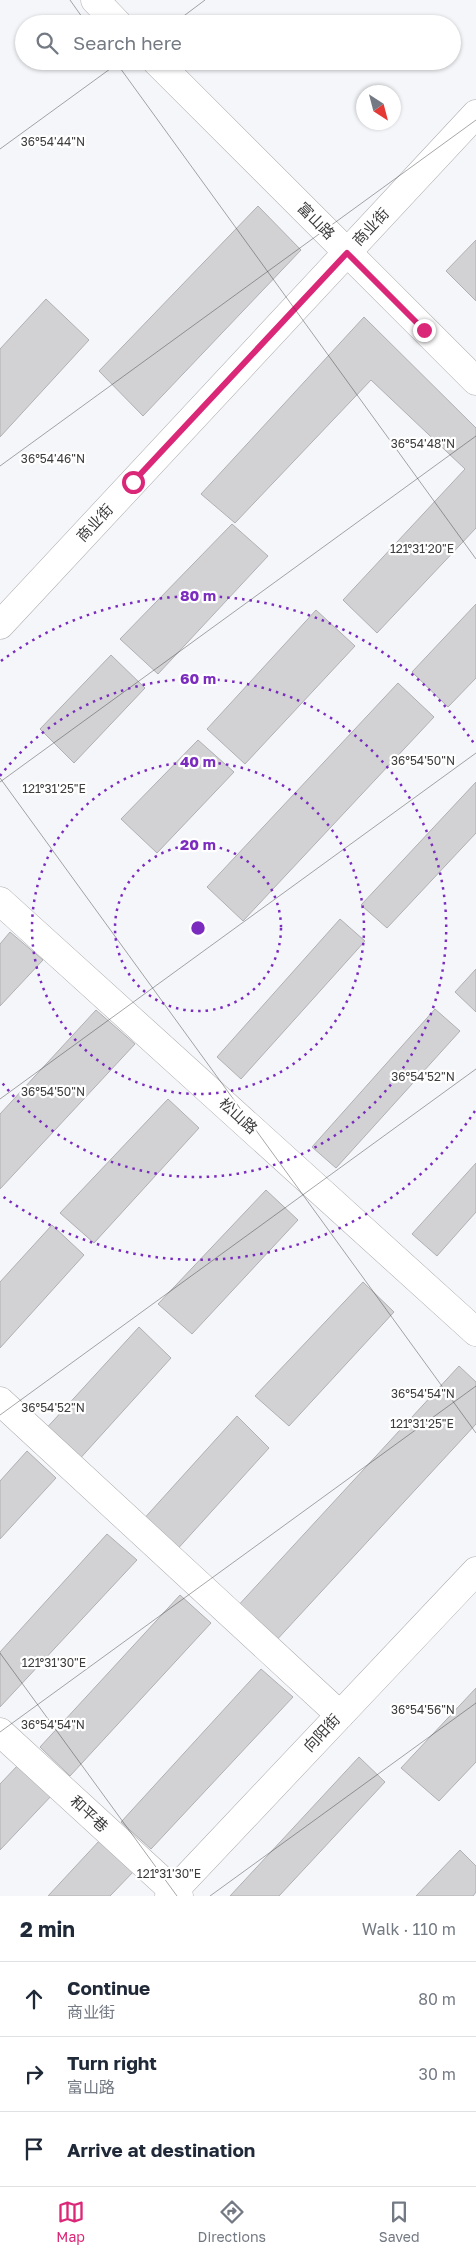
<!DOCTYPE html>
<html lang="en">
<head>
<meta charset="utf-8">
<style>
	:root { --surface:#fff; --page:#f2f2f3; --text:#1f2937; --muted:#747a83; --line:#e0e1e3; --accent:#db2777 }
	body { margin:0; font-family:"Golos Text","Noto Sans SC",sans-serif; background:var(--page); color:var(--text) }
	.compass { position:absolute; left:356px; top:85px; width:45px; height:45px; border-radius:50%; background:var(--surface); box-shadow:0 1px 4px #0004; rotate:144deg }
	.stop { position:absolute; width:15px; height:15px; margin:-11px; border:4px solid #db2777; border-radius:50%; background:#fff }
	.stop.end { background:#db2777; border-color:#fff; box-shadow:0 1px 5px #0008 }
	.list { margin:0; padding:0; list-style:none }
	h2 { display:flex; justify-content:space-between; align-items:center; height:65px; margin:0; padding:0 20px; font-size:21px }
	h2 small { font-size:16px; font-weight:400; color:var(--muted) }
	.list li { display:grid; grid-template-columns:32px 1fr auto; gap:15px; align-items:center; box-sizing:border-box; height:75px; padding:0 20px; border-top:1px solid var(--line) }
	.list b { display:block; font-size:19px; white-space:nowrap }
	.list p { margin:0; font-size:16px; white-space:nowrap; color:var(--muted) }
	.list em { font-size:16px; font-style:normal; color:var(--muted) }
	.icon { flex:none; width:28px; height:28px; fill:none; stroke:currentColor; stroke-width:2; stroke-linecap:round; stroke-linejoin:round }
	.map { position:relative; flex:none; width:476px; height:1896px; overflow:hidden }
	.search { position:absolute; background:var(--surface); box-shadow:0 1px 4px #0004; left:15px; right:15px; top:15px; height:55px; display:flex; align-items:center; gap:12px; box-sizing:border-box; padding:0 18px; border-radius:28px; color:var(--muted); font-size:19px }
	.sheet { height:290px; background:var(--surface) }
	nav { display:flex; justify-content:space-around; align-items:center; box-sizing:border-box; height:70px; border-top:1px solid var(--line); background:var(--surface); font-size:14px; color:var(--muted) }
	nav a { display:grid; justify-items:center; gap:2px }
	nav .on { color:var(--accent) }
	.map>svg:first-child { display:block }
</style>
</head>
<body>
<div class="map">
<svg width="476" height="1896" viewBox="0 0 476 1896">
	<rect width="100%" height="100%" fill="#f5f6f9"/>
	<g fill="#d2d2d5" stroke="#b0b0b3">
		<polygon points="258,206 301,250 143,416 99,371"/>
		<polygon points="476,240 476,301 446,271"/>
		<polygon points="46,299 89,340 0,437 0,349"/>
		<polygon points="364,317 476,428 476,528 377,633 343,600 465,469 371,380 235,523 201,494"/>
		<polygon points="232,524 268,556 158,674 120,639"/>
		<polygon points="476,604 476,678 448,707 412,672"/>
		<polygon points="316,610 355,646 245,764 207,729"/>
		<polygon points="111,655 145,688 74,763 40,729"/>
		<polygon points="398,683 434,717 243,921 207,887"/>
		<polygon points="198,740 234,772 157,853 121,819"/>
		<polygon points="476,782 476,833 387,928 361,905"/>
		<polygon points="340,919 365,941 241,1079 217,1057"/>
		<polygon points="10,932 43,960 0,1006 0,944"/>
		<polygon points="476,969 476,1012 455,992"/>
		<polygon points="435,1009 460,1031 336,1168 312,1147"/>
		<polygon points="96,1010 135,1044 0,1189 0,1114"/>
		<polygon points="168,1099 199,1128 94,1243 60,1213"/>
		<polygon points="476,1163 476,1212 437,1256 412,1234"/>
		<polygon points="266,1190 298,1220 192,1334 158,1304"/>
		<polygon points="52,1225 84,1255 0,1348 0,1282"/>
		<polygon points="363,1282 394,1312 289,1426 255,1396"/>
		<polygon points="139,1327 171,1358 76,1463 43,1432"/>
		<polygon points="459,1366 476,1382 476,1424 273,1644 235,1609"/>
		<polygon points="237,1416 269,1448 174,1553 141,1522"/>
		<polygon points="27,1451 56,1478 0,1539 0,1481"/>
		<polygon points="107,1534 137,1560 0,1707 0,1652"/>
		<polygon points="180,1595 211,1623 70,1776 40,1747"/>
		<polygon points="261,1669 293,1697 151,1849 121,1822"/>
		<polygon points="476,1688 476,1762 439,1801 401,1768"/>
		<polygon points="359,1757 385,1782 279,1896 230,1896"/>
		<polygon points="19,1764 54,1793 0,1850 0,1784"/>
		<polygon points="100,1840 135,1870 110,1896 48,1896"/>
		<polygon points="460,1850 476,1866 476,1892 473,1896 416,1896"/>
	</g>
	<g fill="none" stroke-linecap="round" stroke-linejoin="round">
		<defs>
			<g id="minor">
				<polyline points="95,0 118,24"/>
				<polyline points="156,61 476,381"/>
				<polyline points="0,625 476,114"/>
				<polyline points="0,901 476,1332"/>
				<polyline points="0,1401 340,1715"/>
				<polyline points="0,1732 179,1896"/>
				<polyline points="169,1896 476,1571"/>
			</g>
		</defs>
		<use href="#minor" stroke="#adadb0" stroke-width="29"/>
		<use href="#minor" stroke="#fff" stroke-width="28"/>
	</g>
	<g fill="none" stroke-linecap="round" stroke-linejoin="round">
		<polyline stroke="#db2777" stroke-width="6" points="133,482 347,253 424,330"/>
	</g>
	<path fill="none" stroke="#3c3c3d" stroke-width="1" stroke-opacity="0.45" d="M70,0l17,24M173,24l32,-24M115,61l361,498M0,149l121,-88M0,466l476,-346M0,778l476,655M0,782l476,-346M0,1099l476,-346M0,1415l476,-346M0,1653l177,243M0,1732l476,-346M210,1896l266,-193"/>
	<g fill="none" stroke="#7b2cbf" stroke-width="2.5" stroke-dasharray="2.5 5">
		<circle cx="198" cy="928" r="83"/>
		<circle cx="198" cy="928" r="166"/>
		<path d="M0 776A249 249 0 1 1 0 1080"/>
		<path d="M475 1111A332 332 0 0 1 1 1195M1 661A332 332 0 0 1 475 745"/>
	</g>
	<g text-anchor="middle" stroke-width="4.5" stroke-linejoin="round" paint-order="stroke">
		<g font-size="15" fill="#3c3c3d" stroke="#fff">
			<text transform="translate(316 221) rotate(45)" y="5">富山路</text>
			<text transform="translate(371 227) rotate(-47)" y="5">商业街</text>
			<text transform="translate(95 523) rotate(-47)" y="5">商业街</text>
			<text transform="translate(238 1116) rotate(42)" y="5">松山路</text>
			<text transform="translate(322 1733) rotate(-47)" y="5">向阳街</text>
			<text transform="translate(89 1814) rotate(43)" y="5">和平巷</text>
		</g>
	</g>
	<g font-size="12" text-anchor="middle" fill="#3c3c3d" stroke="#fff" stroke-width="4.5" stroke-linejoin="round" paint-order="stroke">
		<text x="53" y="146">36°54'44"N</text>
		<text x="423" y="448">36°54'48"N</text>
		<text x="53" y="463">36°54'46"N</text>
		<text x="422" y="553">121°31'20"E</text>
		<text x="423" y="765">36°54'50"N</text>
		<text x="54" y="793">121°31'25"E</text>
		<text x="423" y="1081">36°54'52"N</text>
		<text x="53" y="1096">36°54'50"N</text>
		<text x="423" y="1398">36°54'54"N</text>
		<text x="53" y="1412">36°54'52"N</text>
		<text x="422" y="1428">121°31'25"E</text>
		<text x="54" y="1667">121°31'30"E</text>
		<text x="423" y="1714">36°54'56"N</text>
		<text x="53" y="1729">36°54'54"N</text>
		<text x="169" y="1878">121°31'30"E</text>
	</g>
	<circle cx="198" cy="928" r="8" fill="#7b2cbf" stroke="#fff" stroke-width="2.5"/>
	<g font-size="15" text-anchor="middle" font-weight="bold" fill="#7b2cbf" stroke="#fff" stroke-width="4.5" stroke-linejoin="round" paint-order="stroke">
		<text x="198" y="601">80 m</text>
		<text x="198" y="684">60 m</text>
		<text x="198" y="767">40 m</text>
		<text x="198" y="850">20 m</text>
	</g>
</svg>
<svg class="compass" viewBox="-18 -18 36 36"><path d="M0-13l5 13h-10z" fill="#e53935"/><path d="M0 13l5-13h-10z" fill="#747a83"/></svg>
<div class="stop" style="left:133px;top:482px"></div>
<div class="stop end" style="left:424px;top:330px"></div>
<div class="search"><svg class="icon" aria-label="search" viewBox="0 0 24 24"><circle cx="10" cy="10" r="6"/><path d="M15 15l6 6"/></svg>Search here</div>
</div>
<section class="sheet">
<h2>2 min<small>Walk · 110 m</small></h2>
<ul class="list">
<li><svg class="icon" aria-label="ahead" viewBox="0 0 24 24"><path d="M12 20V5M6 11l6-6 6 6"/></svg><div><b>Continue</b><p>商业街</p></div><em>80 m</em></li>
<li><svg class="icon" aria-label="right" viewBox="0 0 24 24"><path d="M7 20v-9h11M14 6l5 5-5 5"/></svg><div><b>Turn right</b><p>富山路</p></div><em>30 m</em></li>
<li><svg class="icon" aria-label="arrive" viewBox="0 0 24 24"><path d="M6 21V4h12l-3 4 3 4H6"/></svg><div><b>Arrive at destination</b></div></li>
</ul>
</section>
<nav>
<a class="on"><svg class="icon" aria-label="map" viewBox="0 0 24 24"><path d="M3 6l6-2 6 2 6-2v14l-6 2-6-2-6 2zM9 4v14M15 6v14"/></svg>Map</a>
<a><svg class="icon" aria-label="directions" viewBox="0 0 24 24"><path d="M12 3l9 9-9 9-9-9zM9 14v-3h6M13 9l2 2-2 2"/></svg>Directions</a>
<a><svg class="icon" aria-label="saved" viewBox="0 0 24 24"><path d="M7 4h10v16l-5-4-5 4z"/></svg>Saved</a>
</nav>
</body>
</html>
